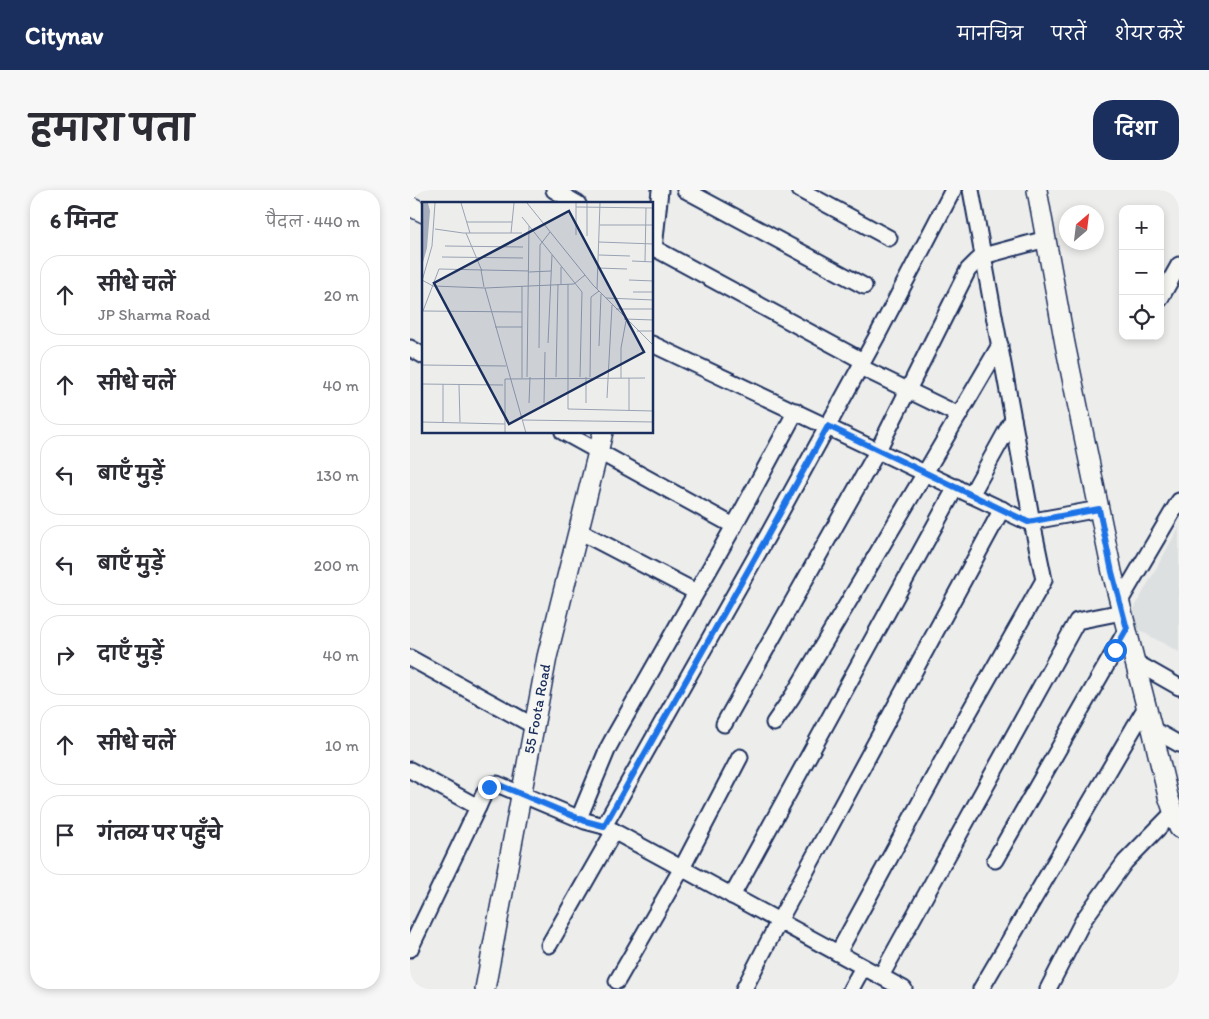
<!DOCTYPE html>
<html lang="hi">
<head>
<meta charset="utf-8">
<style>
	:root { --surface:#fff; --page:#f7f7f7; --text:#2b2b33; --muted:#7c7c81; --line:#e1e1e2; --accent:#1b2f5e }
	body { margin:0; font-family:Itim,"Playpen Sans Deva",sans-serif; background:var(--page); color:var(--text) }
	.controls { position:absolute; right:15px; top:15px; display:grid; overflow:hidden; border-radius:10px; box-shadow:0 2px 8px #0003 }
	.controls button { width:45px; height:45px; display:grid; place-items:center; padding:0; border:0; border-bottom:1px solid var(--line); background:var(--surface); color:var(--text); font:25px sans-serif }
	.compass { position:absolute; left:649px; top:15px; width:45px; height:45px; border-radius:50%; background:var(--surface); box-shadow:0 2px 8px #0003; rotate:28deg }
	.stop { position:absolute; width:15px; height:15px; margin:-11px; border:4px solid #1a73e8; border-radius:50%; background:#fff }
	.stop.end { background:#1a73e8; border-color:#fff; box-shadow:0 1px 5px #0008 }
	.list { margin:0; padding:0; list-style:none }
	h2 { display:flex; justify-content:space-between; align-items:center; height:65px; margin:0; padding:0 20px; font-size:21px }
	h2 small { font-size:16px; font-weight:400; color:var(--muted) }
	.list li { display:grid; grid-template-columns:32px 1fr auto; gap:15px; align-items:center; box-sizing:border-box; height:80px; margin:0 10px 10px; padding:0 10px; border:1px solid var(--line); border-radius:20px }
	.list b { display:block; font-size:19px; white-space:nowrap }
	.list p { margin:0; font-size:16px; white-space:nowrap; color:var(--muted) }
	.list em { font-size:16px; font-style:normal; color:var(--muted) }
	.icon { flex:none; width:28px; height:28px; fill:none; stroke:currentColor; stroke-width:2; stroke-linecap:round; stroke-linejoin:round }
	.map { position:relative; flex:none; width:769px; height:799px; overflow:hidden; border-radius:20px }
	header { display:flex; align-items:center; gap:30px; box-sizing:border-box; height:70px; padding:0 25px; background:var(--accent); color:#fff }
	header strong { font-size:24px }
	nav { display:flex; gap:28px; margin-inline-start:auto; font-size:18px }
	.intro { display:flex; align-items:center; justify-content:space-between; box-sizing:border-box; height:120px; padding:0 30px }
	h1 { margin:0; font-size:35px }
	.button { padding:12px 22px; border-radius:20px; background:var(--accent); color:#fff; font-size:18px; font-weight:700 }
	main { display:flex; gap:30px; padding:0 30px }
	aside { flex:1; background:var(--surface); border-radius:20px; box-shadow:0 2px 8px #0003 }
	.map>svg:first-child { display:block }
</style>
</head>
<body>
<header>
<strong>Citynav</strong>
<nav><a>मानचित्र</a><a>परतें</a><a>शेयर करें</a></nav>
</header>
<div class="intro"><h1>हमारा पता</h1><a class="button">दिशा</a></div>
<main>
<aside>
<h2>6 मिनट<small>पैदल · 440 m</small></h2>
<ul class="list">
<li><svg class="icon" aria-label="ahead" viewBox="0 0 24 24"><path d="M12 20V5M6 11l6-6 6 6"/></svg><div><b>सीधे चलें</b><p>JP Sharma Road</p></div><em>20 m</em></li>
<li><svg class="icon" aria-label="ahead" viewBox="0 0 24 24"><path d="M12 20V5M6 11l6-6 6 6"/></svg><div><b>सीधे चलें</b></div><em>40 m</em></li>
<li><svg class="icon" aria-label="left" viewBox="0 0 24 24"><path d="M17 20v-9H6M10 6l-5 5 5 5"/></svg><div><b>बाएँ मुड़ें</b></div><em>130 m</em></li>
<li><svg class="icon" aria-label="left" viewBox="0 0 24 24"><path d="M17 20v-9H6M10 6l-5 5 5 5"/></svg><div><b>बाएँ मुड़ें</b></div><em>200 m</em></li>
<li><svg class="icon" aria-label="right" viewBox="0 0 24 24"><path d="M7 20v-9h11M14 6l5 5-5 5"/></svg><div><b>दाएँ मुड़ें</b></div><em>40 m</em></li>
<li><svg class="icon" aria-label="ahead" viewBox="0 0 24 24"><path d="M12 20V5M6 11l6-6 6 6"/></svg><div><b>सीधे चलें</b></div><em>10 m</em></li>
<li><svg class="icon" aria-label="arrive" viewBox="0 0 24 24"><path d="M6 21V4h12l-3 4 3 4H6"/></svg><div><b>गंतव्य पर पहुँचे</b></div></li>
</ul>
</aside>
<div class="map">
<svg width="769" height="799" viewBox="0 0 769 799">
	<rect width="100%" height="100%" fill="#edeeec"/>
	<filter id="ink" filterUnits="userSpaceOnUse"><feTurbulence type="fractalNoise" baseFrequency=".02" numOctaves="2"/><feDisplacementMap in="SourceGraphic" scale="10" xChannelSelector="R" yChannelSelector="G"/><feConvolveMatrix kernelMatrix="1 2 1 2 8 2 1 2 1" color-interpolation-filters="sRGB"/></filter>
	<g filter="url(#ink)">
		<polygon fill="#dde0e1" points="769,337 769,462 716,433"/>
		<g fill="none" stroke-linecap="round" stroke-linejoin="round">
			<defs>
				<g id="minor">
					<polyline points="144,0 168,14"/>
					<polyline points="275,0 454,96"/>
					<polyline points="390,0 479,48"/>
					<polyline points="242,57 453,171"/>
					<polyline points="244,59 250,0"/>
					<polyline points="750,109 769,75"/>
					<polyline points="242,154 618,332 689,319"/>
					<polyline points="0,158 14,166"/>
					<polyline points="450,177 549,225"/>
					<polyline points="153,242 324,336"/>
					<polyline points="561,305 603,229"/>
					<polyline points="169,341 286,402"/>
					<polyline points="710,411 769,311"/>
					<polyline points="0,468 124,536"/>
					<polyline points="725,472 769,497"/>
					<polyline points="364,533 382,507 515,283 590,155"/>
					<polyline points="314,534 468,260 558,80 566,72 573,66 636,49"/>
					<polyline points="742,539 769,554"/>
					<polyline points="0,580 68,617"/>
					<polyline points="169,628 198,558 204,547 324,336 386,221"/>
					<polyline points="194,636 358,345 467,146 543,0"/>
					<polyline points="585,670 717,439"/>
					<polyline points="322,706 546,297"/>
					<polyline points="139,755 204,641"/>
					<path d="M0,759l68,-142c4,-8 8,-23 19,-23l88,37 19,5 300,163"/>
					<polyline points="428,763 558,524 634,390 622,332 561,0"/>
					<polyline points="471,786 667,431 712,422"/>
					<polyline points="207,791 272,678 330,567"/>
					<polyline points="334,799 369,731 592,319"/>
					<polyline points="441,799 453,777"/>
					<polyline points="571,799 736,517"/>
					<polyline points="638,799 674,729 715,672 764,622"/>
				</g>
				<g id="tertiary">
					<polyline points="627,0 655,154 702,382 742,539 758,606 769,638"/>
					<polyline points="0,16 14,23"/>
					<path id="s1" d="M75,799l62,-332 56,-225"/>
				</g>
			</defs>
			<use href="#minor" stroke="#1b2f5e" stroke-width="19"/>
			<use href="#tertiary" stroke="#1b2f5e" stroke-width="22"/>
			<use href="#minor" stroke="#f6f6f2" stroke-width="15"/>
			<use href="#tertiary" stroke="#f6f6f2" stroke-width="19"/>
		</g>
	</g>
	<g fill="none" stroke-linecap="round" stroke-linejoin="round" filter="url(#ink)">
		<polyline stroke="#1a73e8" stroke-width="6" points="79,597 82,594 87,594 175,631 194,636 358,345 418,236 618,332 689,319 702,382 717,439 705,460"/>
	</g>
	<g text-anchor="middle" stroke-width="4.5" stroke-linejoin="round" paint-order="stroke">
		<g font-size="15" fill="#1b2f5e" stroke="#f6f6f2">
			<text dy="5" stroke="none"><textPath href="#s1" startOffset="285">55 Foota Road</textPath></text>
		</g>
	</g>
	<g transform="translate(12 12)">
		<rect width="231" height="231" fill="#edeeec"/>
		<path d="M0,1h6l2,8 -3,37 -5,18z" fill="#a5acbc"/>
		<path fill="none" stroke="#99a2b3" stroke-width="1" d="M39,1l9,30M105,1l66,82 61,61M154,5l78,1M100,15l60,75 -2,85M45,20h45M178,23h54M13,27l28,4h59M44,31l16,38M89,31l3,-30M154,33v-32M165,34v-33M177,40l55,2M23,44l78,1M177,53l31,1M20,55l81,1M210,59l22,1M223,60l1,-54M176,66l29,1M59,68l3,17M107,70l22,-1M0,78l11,6 52,2 41,145M207,78l25,1M0,79l10,-35 3,-43M139,82v-17M146,82v125l86,2M63,86l89,-4 11,-9M175,87l3,-86M211,90h21M184,96l48,2M194,107h38M100,110l-99,-1 16,-42 90,2M202,117l30,1M73,125h27M215,129h17M126,141l4,-88M177,144l2,-52M117,146l1,-103 10,-13M0,163l84,1M105,175l2,-151M134,175l2,-93M168,175l1,-80 8,-6M100,176v-92M199,176v-30l5,-27M0,182l81,1M21,182v38M37,183l1,37M185,196l5,-93M107,201l1,-26M122,201l1,-51M164,201v-26M207,209v-33M101,218l131,2M0,220l83,2M83,231v-54l140,-1"/>
		<path fill="#1b2f5e" fill-opacity="0.15" stroke="#1b2f5e" stroke-width="2.5" d="M147,9l75,141 -135,72 -75,-141z"/>
		<rect width="231" height="231" fill="none" stroke="#1b2f5e" stroke-width="2.5"/>
	</g>
</svg>
<div class="controls">
<button>+</button>
<button>−</button>
<button><svg class="icon" aria-label="locate" viewBox="0 0 24 24"><circle cx="12" cy="12" r="6"/><path d="M12 2v4M12 18v4M2 12h4M18 12h4"/></svg></button>
</div>
<svg class="compass" viewBox="-18 -18 36 36"><path d="M0-13l5 13h-10z" fill="#e53935"/><path d="M0 13l5-13h-10z" fill="#7c7c81"/></svg>
<div class="stop" style="left:705px;top:460px"></div>
<div class="stop end" style="left:79px;top:597px"></div>
</div>
</main>
</body>
</html>
